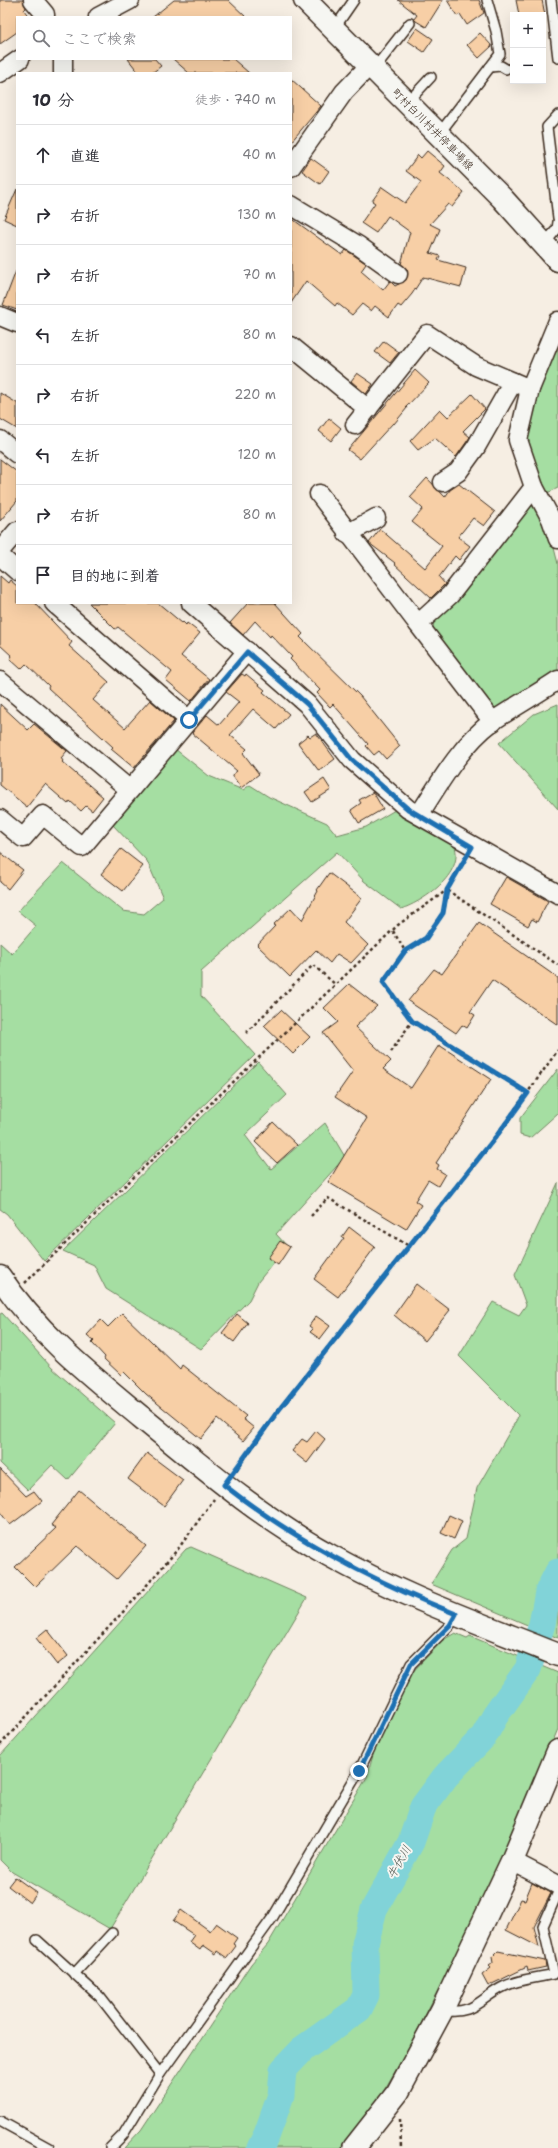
<!DOCTYPE html>
<html lang="ja">
<head>
<meta charset="utf-8">
<style>
	:root { --surface:#fff; --page:#f2f2f3; --text:#2b2b33; --muted:#7c7c81; --line:#e1e1e2 }
	body { margin:0; font-family:"Shantell Sans","Klee One",sans-serif; background:var(--page); color:var(--text) }
	.controls { position:absolute; right:12px; top:12px; display:grid; overflow:hidden; border-radius:0px; box-shadow:0 4px 16px #0002 }
	.controls button { width:36px; height:36px; display:grid; place-items:center; padding:0; border:0; border-bottom:1px solid var(--line); background:var(--surface); color:var(--text); font:20px sans-serif }
	.stop { position:absolute; width:12px; height:12px; margin:-9px; border:3px solid #1f6fb2; border-radius:50%; background:#fff }
	.stop.end { background:#1f6fb2; border-color:#fff; box-shadow:0 1px 4px #0008 }
	.list { margin:0; padding:0; list-style:none }
	h2 { display:flex; justify-content:space-between; align-items:center; height:52px; margin:0; padding:0 16px; font-size:17px }
	h2 small { font-size:13px; font-weight:400; color:var(--muted) }
	.list li { display:grid; grid-template-columns:26px 1fr auto; gap:12px; align-items:center; box-sizing:border-box; height:60px; padding:0 16px; border-top:1px solid var(--line) }
	.list b { display:block; font-size:15px; white-space:nowrap }
	.list em { font-size:13px; font-style:normal; color:var(--muted) }
	.icon { flex:none; width:22px; height:22px; fill:none; stroke:currentColor; stroke-width:2; stroke-linecap:round; stroke-linejoin:round }
	.map { position:relative; flex:none; width:558px; height:2148px; overflow:hidden }
	.search { position:absolute; background:var(--surface); box-shadow:0 4px 16px #0002; left:16px; top:16px; width:276px; height:44px; display:flex; align-items:center; gap:10px; box-sizing:border-box; padding:0 14px; border-radius:0px; color:var(--muted); font-size:15px }
	.panel { position:absolute; background:var(--surface); box-shadow:0 4px 16px #0002; left:16px; top:72px; width:276px; height:532px; border-radius:0px }
	.map>svg:first-child { display:block }
</style>
</head>
<body>
<div class="map">
<svg width="558" height="2148" viewBox="0 0 558 2148">
	<rect width="100%" height="100%" fill="#f6eee3"/>
	<filter id="ink" filterUnits="userSpaceOnUse"><feTurbulence type="fractalNoise" baseFrequency=".025" numOctaves="2"/><feDisplacementMap in="SourceGraphic" scale="8" xChannelSelector="R" yChannelSelector="G"/><feConvolveMatrix kernelMatrix="1 2 1 2 8 2 1 2 1" color-interpolation-filters="sRGB"/></filter>
	<g filter="url(#ink)">
		<g fill="#a5dea2" stroke="#708460">
			<polygon points="558,339 558,488 545,494 528,456 525,430"/>
			<polygon points="531,500 550,532 558,564 558,673 496,712 433,628 434,620"/>
			<polygon points="558,704 558,809 499,743 534,714"/>
			<path d="M175,749l34,27 34,14 7,-5 19,12 58,26 10,12 29,-8 29,-17 58,32c15,29 -28,59 -52,67l-37,-28 -27,-29 -136,120v24l54,59 -211,206 -37,-47 -7,-5v-266l12,11 24,-28 -18,-15 45,-48 60,48 21,3 19,-16 -16,-37 -35,-37z"/>
			<polygon points="258,1062 287,1095 245,1135 271,1169 325,1123 345,1157 276,1234 287,1246 258,1282 249,1300 201,1349 106,1289 94,1265 63,1251"/>
			<polygon points="558,1069 558,1113 530,1138 520,1135 520,1118"/>
			<polygon points="558,1183 558,1638 431,1584 452,1550 466,1539 477,1488 517,1419 518,1415 459,1356 493,1302 519,1315 526,1305 515,1275"/>
			<polygon points="2,1313 52,1368 115,1423 68,1480 52,1465 28,1490 0,1463 0,1314"/>
			<polygon points="191,1547 307,1598 110,1929 12,1872 0,1860 0,1756 186,1549"/>
			<polygon points="455,1633 467,1638 470,1636 558,1673 558,1729 494,1880 407,2051 368,2118 344,2148 124,2148 141,2130 251,1964 268,1944 367,1777 381,1726 402,1683 443,1640"/>
		</g>
		<g fill="none" stroke-linecap="round" stroke-linejoin="round">
			<polyline stroke="#81d3d8" stroke-width="27" points="260,2148 267,2134 281,2095 283,2070 304,2048 359,2009 366,1995 365,1944 374,1909 411,1842 423,1807 445,1777 484,1736 495,1716 528,1669 542,1624 548,1592 558,1572"/>
		</g>
		<g fill="#f7cfa6" stroke="#3b2a1e">
			<polygon points="0,0 23,0 26,8 24,10 29,17 17,17 17,32 0,44"/>
			<polygon points="174,0 228,0 246,17 153,17"/>
			<polygon points="398,0 443,0 426,27 416,21 414,19 417,15"/>
			<polygon points="447,0 479,0 484,13 467,25 460,14 457,16"/>
			<polygon points="516,0 542,0 545,15 519,15"/>
			<polygon points="417,28 433,39 424,52 408,41"/>
			<polygon points="480,33 492,46 479,58 467,45"/>
			<polygon points="128,59 155,59 161,66 152,73 139,73"/>
			<polygon points="173,59 233,59 249,73 189,73"/>
			<polygon points="291,79 321,106 291,142"/>
			<polygon points="427,151 445,166 440,173 464,192 452,207 448,204 430,224 440,229 430,253 440,256 438,260 466,268 461,287 423,277 412,294 401,307 398,305 389,317 375,306 371,311 362,304 352,315 337,303 335,306 306,281 291,303 291,218 342,255 346,250 364,262 366,264 361,271 383,290 390,281 395,286 406,280 408,270 401,264 410,232 388,216 376,233 361,223 375,203 372,201 382,187 405,203 421,182 406,171 418,155 421,158"/>
			<polygon points="311,158 329,171 320,184 302,171"/>
			<polygon points="17,189 17,225 4,219"/>
			<polygon points="16,271 17,271 17,310 3,305"/>
			<polygon points="384,341 399,352 390,363 375,352"/>
			<polygon points="415,370 429,383 406,407 407,408 394,424 393,423 360,459 348,450"/>
			<polygon points="357,373 373,384 366,394 351,381"/>
			<polygon points="0,393 17,403 17,429 0,419"/>
			<polygon points="472,394 485,409 463,431 470,437 456,457 435,438 418,450 410,441 440,409 448,417"/>
			<polygon points="329,418 341,428 331,441 319,431"/>
			<polygon points="0,459 17,472 17,501 0,521"/>
			<polygon points="427,478 445,497 450,490 459,484 495,512 484,526 473,518 458,537 470,546 459,560 455,556 439,577 445,584 431,598 394,564 395,563 369,543 380,529 425,568 442,546 412,522 423,509 410,497"/>
			<polygon points="0,576 8,583 10,580 17,586 17,603 35,603 72,642 69,646 109,682 93,700 125,728 150,700 174,721 134,768 111,749 113,747 48,688 49,686 26,664 21,669 10,659 12,656 0,645"/>
			<polygon points="89,603 158,603 182,623 183,622 186,625 187,623 200,633 181,656 209,679 191,701 166,680 172,672 118,627 115,629"/>
			<polygon points="248,603 275,603 303,634 300,637 360,696 400,746 386,759 379,751 374,755 366,746 368,744 333,704 330,707 317,693 320,690 290,659 292,657 271,635 270,637 255,621 243,635 230,623"/>
			<polygon points="242,674 245,676 246,674 265,690 263,692 289,714 276,729 253,709 230,735 247,749 243,753 259,774 241,788 232,775 237,771 192,733 207,715 219,725 239,702 226,692"/>
			<polygon points="0,704 28,730 34,724 67,751 61,758 63,761 62,762 103,797 92,811 86,806 81,811 70,801 68,804 45,784 27,807 0,785"/>
			<polygon points="316,733 335,759 319,771 298,743 308,735 310,737"/>
			<polygon points="324,779 331,790 312,802 305,792"/>
			<polygon points="373,792 383,809 359,823 351,810 361,803 359,800"/>
			<polygon points="121,849 143,866 123,891 101,874"/>
			<polygon points="0,852 23,870 8,889 0,882"/>
			<polygon points="329,873 362,898 344,922 368,945 351,963 337,954 330,963 316,950 290,977 257,945 275,926 273,925 291,908 302,920 318,891 317,890"/>
			<polygon points="506,877 548,901 537,922 532,919 528,926 490,904"/>
			<polygon points="479,923 558,978 558,1025 492,980 470,1012 475,1015 467,1028 462,1025 456,1033 408,1001 434,969 442,974"/>
			<polygon points="349,984 377,1006 355,1027 391,1061 383,1069 411,1088 439,1045 491,1079 436,1163 439,1165 437,1169 445,1174 438,1186 428,1180 415,1201 421,1205 406,1229 328,1182 367,1118 335,1097 353,1071 323,1033 338,1022 324,1008"/>
			<polygon points="281,1010 310,1037 293,1054 264,1026"/>
			<polygon points="273,1122 297,1145 277,1163 255,1142"/>
			<polygon points="349,1227 375,1247 338,1297 314,1279 344,1238 342,1237"/>
			<polygon points="280,1241 290,1247 278,1265 268,1258"/>
			<polygon points="416,1284 450,1310 425,1341 394,1315"/>
			<polygon points="122,1313 180,1369 182,1365 246,1416 243,1419 254,1428 243,1441 217,1419 201,1439 146,1394 124,1372 121,1375 104,1359 105,1357 92,1343 94,1341 87,1335 101,1320 108,1327"/>
			<polygon points="237,1314 248,1323 234,1342 222,1333"/>
			<polygon points="316,1316 330,1326 320,1339 310,1332 313,1329 309,1326"/>
			<polygon points="316,1431 325,1439 307,1463 292,1451 302,1439 307,1442"/>
			<polygon points="147,1453 183,1480 164,1506 128,1479"/>
			<polygon points="0,1469 26,1496 34,1491 42,1501 10,1525 0,1512"/>
			<polygon points="79,1490 146,1546 117,1579 77,1546 35,1587 15,1567 56,1528 51,1525"/>
			<polygon points="449,1515 462,1521 454,1539 441,1533"/>
			<polygon points="47,1629 68,1656 57,1665 36,1638"/>
			<polygon points="15,1877 37,1893 30,1903 8,1886"/>
			<polygon points="532,1883 551,1893 534,1927 539,1947 506,1930 521,1899 525,1900"/>
			<polygon points="181,1910 210,1931 216,1923 237,1938 233,1944 236,1946 227,1958 217,1951 216,1954 203,1945 200,1950 189,1942 194,1935 173,1921"/>
			<polygon points="498,1951 545,1961 546,1967 528,1971 527,1967 488,1986 482,1975 491,1968 489,1966 493,1963 492,1957"/>
		</g>
		<g fill="none" stroke-linecap="round" stroke-linejoin="round">
			<defs>
				<g id="lane">
					<polyline points="551,0 558,58"/>
					<polyline points="334,29 354,0"/>
					<polyline points="490,67 501,66 506,69"/>
					<polyline points="374,69 410,23"/>
					<polyline points="407,103 431,77"/>
					<polyline points="558,115 547,127 558,218"/>
					<polyline points="439,134 500,54 496,31 487,0"/>
					<polyline points="544,244 557,229 558,222"/>
					<polyline points="37,1940 100,1997 160,2074"/>
					<polyline points="74,1974 112,1933"/>
					<path d="M442,2010c33,6 37,-12 63,-24 15,-7 33,-8 49,-12l-11,-48 15,-34"/>
					<polyline points="0,2121 49,2148"/>
					<polyline points="110,2148 123,2135 160,2074 273,1917 359,1771 411,1664 450,1625 456,1614"/>
				</g>
				<g id="street">
					<polyline points="33,0 45,14 45,17"/>
					<polyline points="98,17 130,0"/>
					<polyline points="63,59 63,73"/>
					<polyline points="0,73 20,59"/>
					<polyline points="291,167 344,92 369,66"/>
					<polyline points="291,205 359,246 398,274"/>
					<polyline points="0,316 17,323"/>
					<polyline points="558,321 530,389 518,440 534,487 551,519 558,539"/>
					<polyline points="291,346 368,409"/>
					<polyline points="355,425 427,334 476,366 530,389"/>
					<polyline points="0,440 17,454"/>
					<polyline points="443,482 458,472 476,447 513,382"/>
					<polyline points="319,494 418,624"/>
					<polyline points="347,534 376,518"/>
					<polyline points="0,551 17,531"/>
					<polyline points="0,556 17,571"/>
					<polyline points="54,603 189,720"/>
					<polyline points="191,603 307,704 352,760 408,809 558,894"/>
					<polyline points="0,681 130,790"/>
					<polyline points="493,722 418,624 450,595 534,487"/>
					<path d="M419,815c21,-33 42,-70 74,-94 21,-14 44,-27 65,-41"/>
					<polyline points="0,819 23,838 43,815 82,847 247,651"/>
					<polyline points="512,1861 558,1885"/>
				</g>
				<g id="secondary">
					<polyline points="305,0 502,198 558,260"/>
					<path d="M0,1277c38,57 89,97 141,140 60,49 119,100 188,138 73,41 152,69 229,100"/>
					<polyline points="354,2148 398,2092 442,2010 512,1861 558,1751"/>
				</g>
			</defs>
			<use href="#lane" stroke="#3b2a1e" stroke-width="12"/>
			<use href="#street" stroke="#3b2a1e" stroke-width="21"/>
			<use href="#secondary" stroke="#3b2a1e" stroke-width="25"/>
			<g stroke="#3b2a1e" stroke-width="2.5" stroke-dasharray="3 3" stroke-linecap="butt">
				<polyline points="393,931 405,951 426,938 443,913 447,890 558,965"/>
				<polyline points="405,951 383,982 412,1021 528,1093"/>
				<polyline points="246,1033 313,965 336,985"/>
				<polyline points="391,1052 412,1021"/>
				<polyline points="311,1216 328,1198 409,1246"/>
				<polyline points="25,1283 141,1170 398,925 447,890 465,859"/>
				<polyline points="236,1470 278,1411 498,1134 558,1050"/>
				<polyline points="0,1745 134,1600 178,1549 214,1499"/>
				<polyline points="400,2119 401,2148"/>
			</g>
			<use href="#lane" stroke="#f6f6f2" stroke-width="9"/>
			<use href="#street" stroke="#f6f6f2" stroke-width="18"/>
			<use href="#secondary" stroke="#f6f6f2" stroke-width="22"/>
		</g>
	</g>
	<g fill="none" stroke-linecap="round" stroke-linejoin="round" filter="url(#ink)">
		<path stroke="#1f6fb2" stroke-width="5" d="M189,720l58,-68 60,52 45,56 56,49 64,38 -25,43 -4,23 -17,25 -21,13 -22,31 29,39 116,72 -30,41 -220,277 -54,74c70,55 149,96 232,129l-6,11 -39,39 -52,107"/>
	</g>
	<g text-anchor="middle" stroke-width="4" stroke-linejoin="round" paint-order="stroke">
		<g font-size="11" fill="#3b2a1e" stroke="#f6f6f2">
			<text transform="translate(433 129) rotate(45)" y="4">町村白川村井停車場線</text>
		</g>
		<g font-size="12" font-style="italic" fill="#4c544c" stroke="#f6f6f2">
			<text transform="translate(399 1862) rotate(-61)" y="4">牛伏川</text>
		</g>
	</g>
</svg>
<div class="controls">
<button>+</button>
<button>−</button>
</div>
<div class="stop" style="left:189px;top:720px"></div>
<div class="stop end" style="left:359px;top:1771px"></div>
<div class="search"><svg class="icon" aria-label="search" viewBox="0 0 24 24"><circle cx="10" cy="10" r="6"/><path d="M15 15l6 6"/></svg>ここで検索</div>
<section class="panel">
<h2>10 分<small>徒歩 · 740 m</small></h2>
<ul class="list">
<li><svg class="icon" aria-label="ahead" viewBox="0 0 24 24"><path d="M12 20V5M6 11l6-6 6 6"/></svg><div><b>直進</b></div><em>40 m</em></li>
<li><svg class="icon" aria-label="right" viewBox="0 0 24 24"><path d="M7 20v-9h11M14 6l5 5-5 5"/></svg><div><b>右折</b></div><em>130 m</em></li>
<li><svg class="icon" aria-label="right" viewBox="0 0 24 24"><path d="M7 20v-9h11M14 6l5 5-5 5"/></svg><div><b>右折</b></div><em>70 m</em></li>
<li><svg class="icon" aria-label="left" viewBox="0 0 24 24"><path d="M17 20v-9H6M10 6l-5 5 5 5"/></svg><div><b>左折</b></div><em>80 m</em></li>
<li><svg class="icon" aria-label="right" viewBox="0 0 24 24"><path d="M7 20v-9h11M14 6l5 5-5 5"/></svg><div><b>右折</b></div><em>220 m</em></li>
<li><svg class="icon" aria-label="left" viewBox="0 0 24 24"><path d="M17 20v-9H6M10 6l-5 5 5 5"/></svg><div><b>左折</b></div><em>120 m</em></li>
<li><svg class="icon" aria-label="right" viewBox="0 0 24 24"><path d="M7 20v-9h11M14 6l5 5-5 5"/></svg><div><b>右折</b></div><em>80 m</em></li>
<li><svg class="icon" aria-label="arrive" viewBox="0 0 24 24"><path d="M6 21V4h12l-3 4 3 4H6"/></svg><div><b>目的地に到着</b></div></li>
</ul>
</section>
</div>
</body>
</html>
